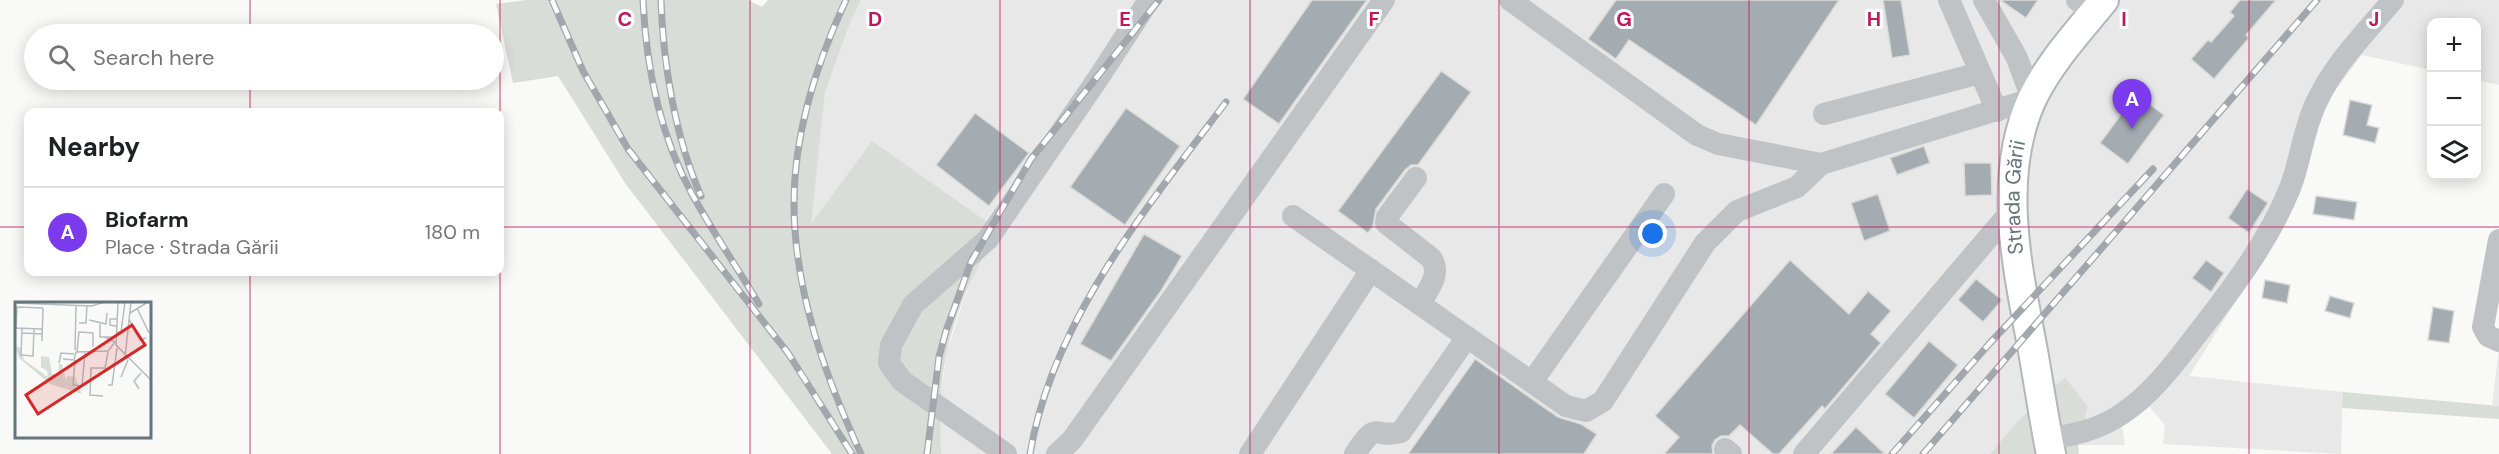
<!DOCTYPE html>
<html lang="en">
<head>
<meta charset="utf-8">
<style>
	:root { --surface:#fff; --page:#f2f2f2; --text:#202124; --muted:#757577; --line:#e0e0e0; --accent:#7c3aed }
	body { margin:0; font-family:"DM Sans",sans-serif; background:var(--page); color:var(--text) }
	.controls { position:absolute; right:18px; top:18px; display:grid; overflow:hidden; border-radius:12px; box-shadow:0 3px 15px #0003 }
	.controls button { width:54px; height:54px; display:grid; place-items:center; padding:0; border:0; border-bottom:2px solid var(--line); background:var(--surface); color:var(--text); font:30px sans-serif }
	.you { position:absolute; left:1653px; top:234px; width:21px; height:21px; margin:-15px; border:4px solid #fff; border-radius:50%; background:#1a73e8; box-shadow:0 0 0 9px #1a73e833 }
	.badge { display:grid; place-items:center; width:39px; height:39px; border-radius:50%; background:var(--accent); color:#fff; font-size:20px; font-weight:700 }
	.pin { position:absolute; translate:-50% -50px; filter:drop-shadow(0 2px 3px #0008) }
	.pin::after { content:''; position:absolute; top:32px; width:21px; height:18px; background:inherit; clip-path:polygon(0 0,100% 0,50% 100%) }
	.list { margin:0; padding:0; list-style:none }
	h2 { display:flex; justify-content:space-between; align-items:center; height:78px; margin:0; padding:0 24px; font-size:26px }
	h2 small { font-size:20px; font-weight:400; color:var(--muted) }
	.list li { display:grid; grid-template-columns:39px 1fr auto; gap:18px; align-items:center; box-sizing:border-box; height:90px; padding:0 24px; border-top:2px solid var(--line) }
	.list b { display:block; font-size:22px; white-space:nowrap }
	.list p { margin:0; font-size:20px; white-space:nowrap; color:var(--muted) }
	.list em { font-size:20px; font-style:normal; color:var(--muted) }
	.icon { flex:none; width:33px; height:33px; fill:none; stroke:currentColor; stroke-width:2; stroke-linecap:round; stroke-linejoin:round }
	.map { position:relative; flex:none; width:2499px; height:454px; overflow:hidden }
	.search { position:absolute; background:var(--surface); box-shadow:0 3px 15px #0003; left:24px; top:24px; width:480px; height:66px; display:flex; align-items:center; gap:15px; box-sizing:border-box; padding:0 21px; border-radius:33px; color:var(--muted); font-size:22px }
	.panel { position:absolute; background:var(--surface); box-shadow:0 3px 15px #0003; left:24px; top:108px; width:480px; height:168px; border-radius:12px }
	.map>svg:first-child { display:block }
</style>
</head>
<body>
<div class="map">
<svg width="2499" height="454" viewBox="0 0 2499 454">
	<rect width="100%" height="100%" fill="#f9f9f7"/>
	<g fill="#e7e8e7">
		<polygon points="861,0 2499,0 2499,85 2477,80 2476,22 2432,22 2431,70 2362,55 2330,97 2270,247 2189,376 2343,392 2341,454 2163,444 2165,425 2148,405 2122,425 2125,445 2078,445 2088,407 2065,377 2017,422 1990,454 941,454 941,393 947,352 963,302 980,259 810,226 810,184 825,92 850,23"/>
		<polygon points="2499,348 2499,406 2492,405"/>
	</g>
	<g fill="#d9ddd7">
		<path d="M526,0h222l14,7 6,-7h93l-11,23 -25,69 -14,132 61,-83 128,90c-33,47 -55,106 -59,163 -1,20 0,40 0,60h-109l-207,-271 -67,-107 -45,7 -17,-79z"/>
		<polygon points="2065,377 2088,407 2078,445 2079,454 1990,454 2017,422"/>
		<polygon points="2343,392 2499,406 2499,419 2342,408"/>
	</g>
	<g fill="#a4acb1" stroke="#dbdbd9" stroke-width="1.5">
		<polygon points="1312,0 1367,0 1279,124 1243,99"/>
		<polygon points="1616,0 1839,0 1756,125 1629,40 1616,59 1588,39"/>
		<polygon points="1883,0 1901,0 1910,55 1892,58"/>
		<polygon points="2000,0 2038,0 2026,18"/>
		<polygon points="2240,0 2276,0 2246,35 2249,38 2214,79 2191,59 2208,40 2211,42 2234,16 2230,12"/>
		<polygon points="1441,71 1471,92 1418,165 1411,165 1405,170 1376,209 1373,226 1368,233 1338,211"/>
		<polygon points="2136,94 2164,115 2128,164 2100,143"/>
		<polygon points="2350,100 2372,105 2367,125 2379,128 2375,143 2343,135"/>
		<polygon points="1126,108 1180,146 1125,225 1070,187"/>
		<polygon points="975,113 1029,153 989,206 936,165"/>
		<polygon points="1924,146 1930,163 1897,175 1890,158"/>
		<polygon points="1964,163 1991,163 1992,195 1965,196"/>
		<polygon points="2247,189 2268,203 2249,233 2228,218"/>
		<polygon points="1878,194 1890,231 1864,241 1851,203"/>
		<polygon points="2316,196 2357,202 2354,220 2313,214"/>
		<polygon points="1144,234 1182,256 1161,291 1111,361 1080,344"/>
		<polygon points="1790,260 1849,314 1868,291 1891,311 1871,334 1881,343 1825,409 1822,406 1779,454 1773,454 1740,425 1729,436 1721,436 1715,440 1712,446 1713,454 1664,454 1679,437 1655,416"/>
		<polygon points="2206,260 2224,273 2211,292 2192,278"/>
		<polygon points="1976,279 2002,300 1983,322 1958,300"/>
		<polygon points="2265,280 2290,285 2287,303 2262,298"/>
		<polygon points="2330,296 2354,303 2350,318 2325,311"/>
		<polygon points="2433,307 2454,311 2449,343 2428,340"/>
		<polygon points="1929,341 1958,365 1914,418 1885,394"/>
		<polygon points="1475,359 1558,417 1581,424 1597,434 1584,454 1408,454"/>
		<polygon points="1856,427 1885,454 1831,454"/>
	</g>
	<g fill="none" stroke-linecap="round" stroke-linejoin="round">
		<defs>
			<g id="major">
				<path id="s1" d="M2051,454c-7,-34 -12,-69 -18,-103 -15,-81 -37,-173 -1,-252 17,-36 47,-68 72,-99"/>
			</g>
		</defs>
		<use href="#major" stroke="#b3b7ba" stroke-width="32"/>
		<g stroke="#bfc3c6" stroke-width="22">
			<polyline points="1510,0 1697,135 1718,144 1821,164 2032,99 2017,58 1984,0"/>
			<polyline points="1949,0 1997,111"/>
			<polyline points="2077,0 2094,12"/>
			<polyline points="1824,114 1980,73"/>
			<path d="M1416,178l-29,39 -1,6 45,35c11,16 -3,31 -11,46"/>
			<polyline points="1293,216 1566,406 1586,411 1603,401 1705,243 1737,211 1797,187 1821,164"/>
			<polyline points="2499,240 2483,327 2488,336 2499,341"/>
			<polyline points="1532,382 1664,194"/>
			<path d="M2048,439c25,-4 50,-9 72,-24 33,-21 57,-55 81,-86 34,-44 68,-89 89,-141 11,-28 13,-59 27,-87 18,-38 49,-69 76,-101"/>
			<polyline points="1725,449 1731,454"/>
			<polyline points="1006,454 902,381 889,363 891,345 913,305 988,239 1099,77 1149,0"/>
			<polyline points="1057,454 1072,440 1384,0"/>
			<polyline points="1250,454 1371,270"/>
			<path d="M1355,454c24,-37 17,-14 46,-22l66,-95"/>
			<polyline points="1804,454 2013,209"/>
		</g>
		<use href="#major" stroke="#fff" stroke-width="28"/>
		<defs>
			<g id="rail">
				<polyline points="552,0 583,71 628,149 788,353 852,454"/>
				<path d="M643,0c3,66 17,135 49,194 20,37 45,73 67,110"/>
				<path d="M661,0c2,63 14,137 40,196"/>
				<path d="M846,0c-29,62 -52,134 -52,203 0,87 31,173 67,251"/>
				<polyline points="927,454 939,357 946,331 971,262 1031,159 1159,0"/>
				<path d="M1030,454c22,-133 118,-248 196,-352"/>
				<polyline points="1892,454 1990,343 2153,169"/>
				<polyline points="1923,454 2317,0"/>
			</g>
		</defs>
		<use href="#rail" stroke="#a1a7ac" stroke-width="7"/>
		<use href="#rail" stroke="#fff" stroke-width="4.5" stroke-dasharray="14" stroke-linecap="butt"/>
	</g>
	<path fill="none" stroke="#c2185b" stroke-width="1.5" stroke-opacity="0.55" d="M250,0v34M500,0v454M750,0v454M1000,0v454M1250,0v454M1499,0v454M1749,0v454M1999,0v454M2249,0v454M250,80v32M0,227h28M500,227h1999M250,272v182"/>
	<g text-anchor="middle" stroke-width="6" stroke-linejoin="round" paint-order="stroke">
		<g font-size="21" fill="#67757e" stroke="#fff">
			<text dy="7" stroke="none"><textPath href="#s1" startOffset="260">Strada Gării</textPath></text>
		</g>
	</g>
	<g transform="translate(15 302)">
		<rect width="136" height="136" fill="#f9f9f7"/>
		<path d="M0,44l6,2 3,12 24,17 -1,-6 -6,-4v-11l8,1 3,17h6l1,-10h3l4,16 1,-4 8,1 7,17 -32,-10 -31,-26z" fill="#d9ddd7"/>
		<path fill="none" stroke="#b6bcc0" stroke-width="1.5" d="M103,0l-2,43 36,36M0,1l77,3 12,-4M122,6l12,25M115,11l18,-11M114,17l11,21 6,-2M74,18l17,4 1,-11M64,21h7l1,-18M85,22v13h15M101,24l-6,-1v-6h7M7,27l-1,26 12,1 1,-27M27,27l-26,-1 1,-21 26,1M102,30h4l4,-30M7,31l20,1M27,39l1,-33M60,48l1,-45M62,50l2,-20 14,1v14M110,55l6,-55M48,57l11,1 2,-8 32,-1 7,-9 -10,-5M60,58l-2,25 9,1 3,-34M44,61l2,-10 13,1M75,66h15l3,-16M76,66l-1,27 13,1M106,75l7,-17M93,83h4l5,-37M124,87l-5,-8 7,-8"/>
		<path fill="#d62828" fill-opacity="0.15" stroke="#d62828" stroke-width="3" d="M117,23l13,20 -107,69 -12,-19z"/>
		<rect width="136" height="136" fill="none" stroke="#67757e" stroke-width="3"/>
	</g>
	<g font-size="20" text-anchor="middle" font-weight="bold" fill="#c2185b" stroke="#fff" stroke-width="6" stroke-linejoin="round" paint-order="stroke">
		<text x="625" y="26">C</text>
		<text x="875" y="26">D</text>
		<text x="1125" y="26">E</text>
		<text x="1374" y="26">F</text>
		<text x="1624" y="26">G</text>
		<text x="1874" y="26">H</text>
		<text x="2124" y="26">I</text>
		<text x="2374" y="26">J</text>
	</g>
</svg>
<div class="controls">
<button>+</button>
<button>−</button>
<button><svg class="icon" aria-label="layers" viewBox="0 0 24 24"><path d="M12 4l9 5-9 5-9-5zM3 14l9 5 9-5"/></svg></button>
</div>
<div class="you"></div>
<div class="pin badge" style="left:2132px;top:129px">A</div>
<div class="search"><svg class="icon" aria-label="search" viewBox="0 0 24 24"><circle cx="10" cy="10" r="6"/><path d="M15 15l6 6"/></svg>Search here</div>
<section class="panel">
<h2>Nearby<small></small></h2>
<ul class="list">
<li><span class="badge">A</span><div><b>Biofarm</b><p>Place · Strada Gării</p></div><em>180 m</em></li>
</ul>
</section>
</div>
</body>
</html>
